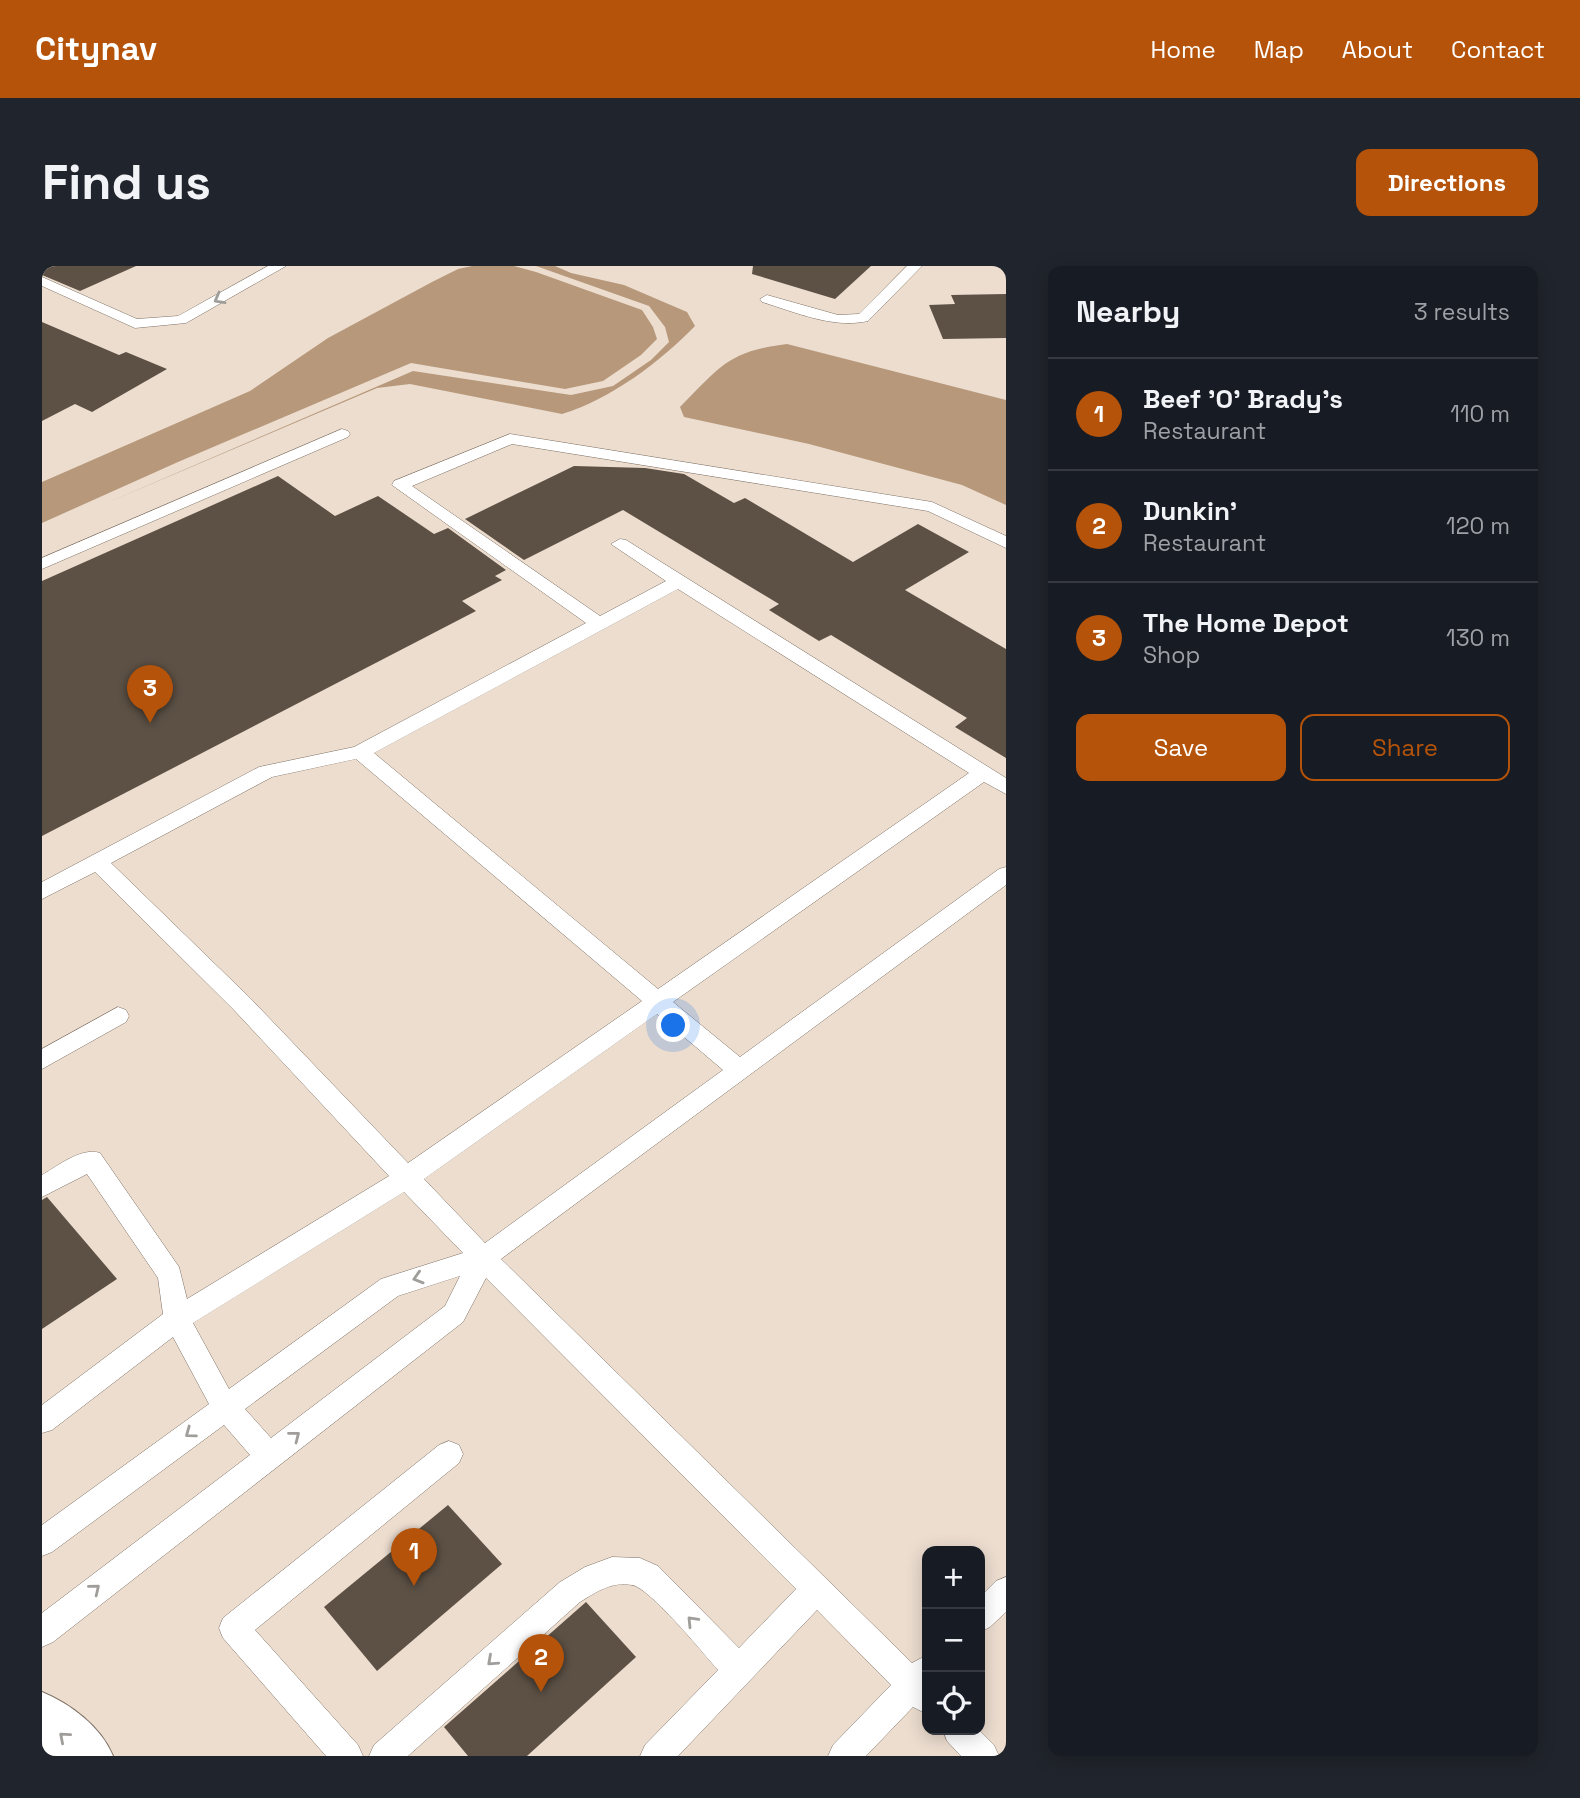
<!DOCTYPE html>
<html lang="en">
<head>
<meta charset="utf-8">
<style>
	:root { --surface:#171b24; --page:#20242c; --text:#f1f3f6; --muted:#9ea1a6; --line:#363941; --accent:#b45309 }
	body { margin:0; font-family:"Space Grotesk",sans-serif; background:var(--page); color:var(--text) }
	.controls { position:absolute; right:21px; bottom:21px; display:grid; overflow:hidden; border-radius:14px; box-shadow:0 4px 18px #0003 }
	.controls button { width:63px; height:63px; display:grid; place-items:center; padding:0; border:0; border-bottom:2px solid var(--line); background:var(--surface); color:var(--text); font:35px sans-serif }
	.you { position:absolute; left:632px; top:760px; width:24px; height:24px; margin:-18px; border:5px solid #fff; border-radius:50%; background:#1a73e8; box-shadow:0 0 0 10px #1a73e833 }
	.badge { display:grid; place-items:center; width:46px; height:46px; border-radius:50%; background:var(--accent); color:#fff; font-size:23px; font-weight:700 }
	.pin { position:absolute; translate:-50% -58px; filter:drop-shadow(0 2px 4px #0008) }
	.pin::after { content:''; position:absolute; top:37px; width:24px; height:21px; background:inherit; clip-path:polygon(0 0,100% 0,50% 100%) }
	.list { margin:0; padding:0; list-style:none }
	h2 { display:flex; justify-content:space-between; align-items:center; height:91px; margin:0; padding:0 28px; font-size:30px }
	h2 small { font-size:23px; font-weight:400; color:var(--muted) }
	.list li { display:grid; grid-template-columns:46px 1fr auto; gap:21px; align-items:center; box-sizing:border-box; height:112px; padding:0 28px; border-top:2px solid var(--line) }
	.list b { display:block; font-size:26px; white-space:nowrap }
	.list p { margin:0; font-size:23px; white-space:nowrap; color:var(--muted) }
	.list em { font-size:23px; font-style:normal; color:var(--muted) }
	.actions { display:flex; gap:14px; padding:21px 28px }
	.actions a { flex:1; padding:16px 0; border:2px solid var(--accent); border-radius:14px; text-align:center; font-size:24px; color:var(--accent) }
	.actions .main { background:var(--accent); color:#fff }
	.icon { flex:none; width:38px; height:38px; fill:none; stroke:currentColor; stroke-width:2; stroke-linecap:round; stroke-linejoin:round }
	.map { position:relative; flex:none; width:964px; height:1490px; overflow:hidden; border-radius:14px }
	header { display:flex; align-items:center; gap:42px; box-sizing:border-box; height:98px; padding:0 35px; background:var(--accent); color:#fff }
	header strong { font-size:33px }
	nav { display:flex; gap:38px; margin-inline-start:auto; font-size:24px }
	.intro { display:flex; align-items:center; justify-content:space-between; box-sizing:border-box; height:168px; padding:0 42px }
	h1 { margin:0; font-size:49px }
	.button { padding:18px 32px; border-radius:14px; background:var(--accent); color:#fff; font-size:24px; font-weight:700 }
	main { display:flex; gap:42px; padding:0 42px }
	aside { flex:1; background:var(--surface); border-radius:14px; box-shadow:0 4px 18px #0003 }
	.map>svg:first-child { display:block }
</style>
</head>
<body>
<header>
<strong>Citynav</strong>
<nav><a>Home</a><a>Map</a><a>About</a><a>Contact</a></nav>
</header>
<div class="intro"><h1>Find us</h1><a class="button">Directions</a></div>
<main>
<div class="map">
<svg width="964" height="1490" viewBox="0 0 964 1490">
	<rect width="100%" height="100%" fill="#ecddcf"/>
	<g fill="#b7987b">
		<polygon points="430,0 472,0 494,6 600,44 611,61 615,73 599,89 561,115 523,123 369,97 136,196 0,257 0,216 208,125 286,72 390,16 416,3"/>
		<path d="M494,0h19l16,7 53,12 63,27 8,14c-35,36 -84,73 -133,88l-152,-30 -33,4 -275,117 311,-134 158,24 42,-9 38,-26 18,-18 -4,-15 -16,-21z"/>
		<path d="M745,78l219,56v105l-44,-20 -153,-41 -125,-27 -4,-10c40,-40 48,-56 107,-63z"/>
	</g>
	<g fill="#5d5145">
		<polygon points="0,0 94,0 38,25 0,9"/>
		<polygon points="711,0 829,0 793,33 710,8"/>
		<polygon points="964,28 964,72 901,73 887,39 913,38 909,29"/>
		<polygon points="0,56 77,89 84,86 125,103 50,146 33,138 0,155"/>
		<polygon points="532,200 603,202 642,208 692,237 703,232 811,296 876,258 927,286 863,324 964,383 964,492 913,461 925,452 789,369 777,375 727,344 737,338 581,244 482,294 423,253"/>
		<polygon points="236,210 293,250 336,230 392,268 406,262 464,304 453,310 460,314 420,335 434,345 0,570 0,315"/>
		<polygon points="5,931 75,1013 0,1063 0,934"/>
		<polygon points="406,1239 460,1298 335,1405 282,1341"/>
		<polygon points="544,1336 594,1391 485,1490 426,1490 402,1461"/>
	</g>
	<g fill="none" stroke-linecap="round" stroke-linejoin="round">
		<defs>
			<g id="service">
				<polygon points="226,0 244,0 144,57 93,62 0,20 0,11 95,53 136,50"/>
				<path d="M865,0h15l-54,55c-35,8 -73,-9 -106,-19l-2,-3 7,-4 71,20 21,-1z"/>
				<polygon points="300,163 306,165 308,168 306,171 0,303 0,292"/>
				<path d="M468,168l422,68 74,34v12l-78,-37 -416,-67 -100,42 188,130 66,-35 -55,-37 9,-5 6,1 380,238v16l-22,-12 -311,220 67,55 259,-188 7,-2v18l-505,374 411,404 15,-8v59l-14,-7 -47,49h-38l5,-11 58,-60 -74,-75 -139,146h-38l5,-11 73,-75c-14,-16 -69,-83 -86,-85 -20,-4 -36,7 -52,17l-172,154h-39l5,-11 186,-163 25,-15 27,-10 28,1 18,8 81,82 57,-59 -310,-311 -23,44 -410,320 -11,5v-34l208,-158 -26,-30 -172,127 -10,4v-31l167,-121 -36,-67 -121,93 -10,3v-28l121,-91 -5,-36 -71,-104 -45,23v-22c16,-9 39,-28 58,-22l79,114 8,32 202,-123 -155,-166 -139,-138 -53,27v-17l217,-115 95,-20 232,-124 -194,-138 2,-4zM636,323l291,184 -311,216 -284,-236zM314,493l286,242 -234,162 -158,-165 -139,-135 161,-86zM615,748l66,56 -238,173 -61,-64zM362,926l59,61 -82,26 -152,110 -36,-66zM418,1010l-15,30 -174,132 -26,-29 153,-113z"/>
				<polygon points="76,741 84,744 87,750 84,756 0,803 0,783"/>
				<polygon points="407,1175 417,1179 421,1188 417,1197 213,1364 316,1479 321,1490 284,1490 181,1372 177,1362 181,1352 397,1179"/>
				<polygon points="964,1311 964,1346 948,1361 938,1366 938,1331 954,1315"/>
				<polygon points="901,1464 937,1464 952,1479 957,1490 919,1490 905,1475"/>
			</g>
			<path id="tertiary" d="M0,1426c29,12 59,35 71,64h-67l-4,-4z"/>
		</defs>
		<use href="#service" stroke="#7e7165" stroke-width="1"/>
		<use href="#tertiary" stroke="#7e7165" stroke-width="2"/>
		<use href="#service" fill="#fff" fill-rule="evenodd"/>
		<use href="#tertiary" fill="#fff" fill-rule="evenodd"/>
	</g>
	<defs><path id="oneway-chevron" d="M-2-3.5L2.5 0L-2 3.5" fill="none" stroke-width="1.6" stroke-linecap="round" stroke-linejoin="round" transform="scale(1.75)"/></defs>
	<g stroke="#a09e9b">
		<use href="#oneway-chevron" transform="translate(177 33) rotate(151)"/>
		<use href="#oneway-chevron" transform="translate(376 1012) rotate(163)"/>
		<use href="#oneway-chevron" transform="translate(148 1167) rotate(144)"/>
		<use href="#oneway-chevron" transform="translate(253 1170) rotate(-38)"/>
		<use href="#oneway-chevron" transform="translate(53 1323) rotate(-39)"/>
		<use href="#oneway-chevron" transform="translate(650 1355) rotate(-134)"/>
		<use href="#oneway-chevron" transform="translate(450 1395) rotate(138)"/>
		<use href="#oneway-chevron" transform="translate(22 1471) rotate(-139)"/>
	</g>
</svg>
<div class="controls">
<button>+</button>
<button>−</button>
<button><svg class="icon" aria-label="locate" viewBox="0 0 24 24"><circle cx="12" cy="12" r="6"/><path d="M12 2v4M12 18v4M2 12h4M18 12h4"/></svg></button>
</div>
<div class="you"></div>
<div class="pin badge" style="left:372px;top:1320px">1</div>
<div class="pin badge" style="left:499px;top:1426px">2</div>
<div class="pin badge" style="left:108px;top:457px">3</div>
</div>
<aside>
<h2>Nearby<small>3 results</small></h2>
<ul class="list">
<li><span class="badge">1</span><div><b>Beef 'O' Brady's</b><p>Restaurant</p></div><em>110 m</em></li>
<li><span class="badge">2</span><div><b>Dunkin'</b><p>Restaurant</p></div><em>120 m</em></li>
<li><span class="badge">3</span><div><b>The Home Depot</b><p>Shop</p></div><em>130 m</em></li>
</ul>
<div class="actions"><a class="main">Save</a><a>Share</a></div>
</aside>
</main>
</body>
</html>
